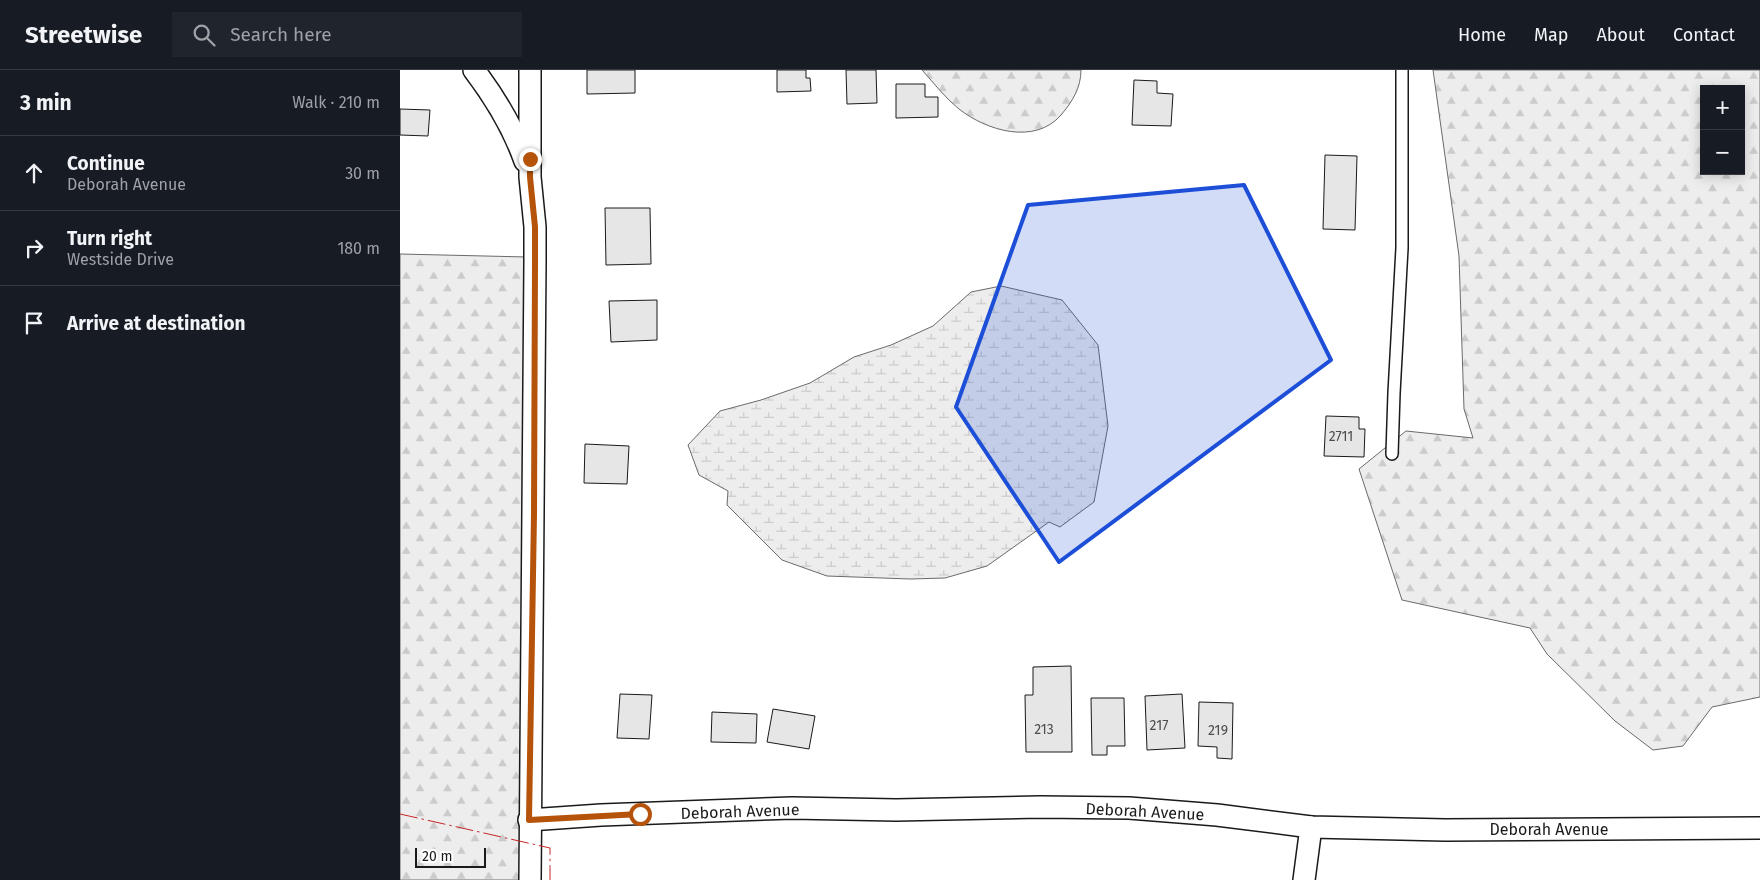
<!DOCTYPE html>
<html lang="en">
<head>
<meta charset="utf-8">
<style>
	:root { --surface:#171b24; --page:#20242c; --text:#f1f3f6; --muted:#9ea1a6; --line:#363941 }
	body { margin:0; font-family:"Fira Sans",sans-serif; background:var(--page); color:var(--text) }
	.controls { position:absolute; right:15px; top:15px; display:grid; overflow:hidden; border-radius:0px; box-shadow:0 2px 12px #0003 }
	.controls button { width:45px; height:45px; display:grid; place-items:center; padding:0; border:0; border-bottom:1px solid var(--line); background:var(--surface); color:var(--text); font:25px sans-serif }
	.scale { position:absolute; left:15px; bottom:12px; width:71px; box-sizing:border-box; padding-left:5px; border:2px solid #1a1a1a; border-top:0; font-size:14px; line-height:18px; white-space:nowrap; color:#1a1a1a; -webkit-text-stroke:4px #fff; paint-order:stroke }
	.stop { position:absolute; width:15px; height:15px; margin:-11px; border:4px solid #b45309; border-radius:50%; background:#fff }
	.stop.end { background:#b45309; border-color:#fff; box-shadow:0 1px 5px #0008 }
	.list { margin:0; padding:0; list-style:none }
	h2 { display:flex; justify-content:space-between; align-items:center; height:65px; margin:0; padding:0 20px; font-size:21px }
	h2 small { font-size:16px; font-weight:400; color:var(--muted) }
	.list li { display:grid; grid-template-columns:32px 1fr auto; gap:15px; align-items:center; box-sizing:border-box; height:75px; padding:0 20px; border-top:1px solid var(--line) }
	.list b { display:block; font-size:19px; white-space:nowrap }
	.list p { margin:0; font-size:16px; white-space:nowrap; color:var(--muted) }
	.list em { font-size:16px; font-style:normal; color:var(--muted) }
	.icon { flex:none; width:28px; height:28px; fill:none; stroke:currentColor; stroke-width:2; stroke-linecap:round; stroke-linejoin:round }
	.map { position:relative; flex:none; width:1360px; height:810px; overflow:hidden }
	header { display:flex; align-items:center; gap:30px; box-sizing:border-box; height:70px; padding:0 25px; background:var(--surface); border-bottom:1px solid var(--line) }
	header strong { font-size:24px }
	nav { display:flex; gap:28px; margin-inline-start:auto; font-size:18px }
	.search { width:350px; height:45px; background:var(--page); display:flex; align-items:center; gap:12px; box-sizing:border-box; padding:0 18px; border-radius:0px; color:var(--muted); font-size:19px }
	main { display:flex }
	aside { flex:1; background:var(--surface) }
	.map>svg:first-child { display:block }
</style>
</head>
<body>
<header>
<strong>Streetwise</strong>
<div class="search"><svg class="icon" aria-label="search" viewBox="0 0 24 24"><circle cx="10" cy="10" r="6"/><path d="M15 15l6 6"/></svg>Search here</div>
<nav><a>Home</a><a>Map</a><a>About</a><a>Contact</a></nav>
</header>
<main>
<aside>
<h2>3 min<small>Walk · 210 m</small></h2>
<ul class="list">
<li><svg class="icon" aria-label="ahead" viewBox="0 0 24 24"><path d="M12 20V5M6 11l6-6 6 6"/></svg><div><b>Continue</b><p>Deborah Avenue</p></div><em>30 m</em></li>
<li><svg class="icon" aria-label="right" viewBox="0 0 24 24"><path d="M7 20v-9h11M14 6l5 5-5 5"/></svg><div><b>Turn right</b><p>Westside Drive</p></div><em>180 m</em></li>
<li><svg class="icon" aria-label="arrive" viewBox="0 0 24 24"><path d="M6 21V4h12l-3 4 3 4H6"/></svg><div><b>Arrive at destination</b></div></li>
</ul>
</aside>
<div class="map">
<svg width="1360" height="810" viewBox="0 0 1360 810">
	<defs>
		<pattern id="forest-firs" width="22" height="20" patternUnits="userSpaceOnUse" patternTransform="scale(1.25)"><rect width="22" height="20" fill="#ededed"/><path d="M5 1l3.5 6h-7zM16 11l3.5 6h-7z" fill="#cbcbcb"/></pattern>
		<pattern id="wetland-marsh" width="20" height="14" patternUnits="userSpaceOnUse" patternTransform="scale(1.25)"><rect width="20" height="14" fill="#ededed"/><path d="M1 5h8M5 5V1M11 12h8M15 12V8" fill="none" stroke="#cbcbcb"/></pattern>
	</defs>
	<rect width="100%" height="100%" fill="#fff"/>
	<g fill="url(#forest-firs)" stroke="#6a6a6a" fill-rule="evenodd">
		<path d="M522,0h159c0,18 -9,32 -20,45 -26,30 -74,16 -102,-6 -14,-11 -25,-26 -37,-39z"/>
		<path d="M1033,0h327v627l-48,10 -29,39 -30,4 -38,-29 -68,-67 -17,-26 -128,-28 -43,-131 47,-38 67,7 -9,-29 -5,-153zM1304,19h37v82h-37z"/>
		<polygon points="0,184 127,187 135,810 0,810"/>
	</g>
	<polygon fill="url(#wetland-marsh)" stroke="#6a6a6a" points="601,216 662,230 698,275 708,356 694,432 660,457 649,452 587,496 545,508 510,509 427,506 382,490 327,435 328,421 299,405 288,375 320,341 361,330 410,313 454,287 491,275 533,256 571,222"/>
	<g fill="#e6e6e6" stroke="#1a1a1a">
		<polygon points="187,0 235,0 235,23 187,24"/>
		<polygon points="377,0 406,0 406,8 410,8 411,21 377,22"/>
		<polygon points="446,0 476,0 477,33 447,34"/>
		<polygon points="734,10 757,11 757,23 773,24 771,56 732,55"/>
		<polygon points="496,14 525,14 525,27 538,27 538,47 496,48"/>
		<polygon points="0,39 30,40 28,66 0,65"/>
		<polygon points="925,85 957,86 955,160 923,159"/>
		<polygon points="205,138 250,138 251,194 206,195"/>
		<polygon points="257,230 257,270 211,272 209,231"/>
		<polygon points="926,346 959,347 959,359 965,359 964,387 924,386"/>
		<polygon points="185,374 229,376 227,414 184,413"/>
		<polygon points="671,596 672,682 626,682 625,625 633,625 633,597"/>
		<polygon points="220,624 252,625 249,669 217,668"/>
		<polygon points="782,624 785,678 747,680 745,626"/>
		<polygon points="691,628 724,628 725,676 707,676 707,685 692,685"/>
		<polygon points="799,632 833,633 832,689 817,688 817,677 798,676"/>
		<polygon points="373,639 415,646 409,679 367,672"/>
		<polygon points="312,642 357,644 356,673 311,672"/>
	</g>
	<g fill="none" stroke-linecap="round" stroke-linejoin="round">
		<defs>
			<polyline id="lane" points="992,384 994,323 1002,178 1002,0"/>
			<g id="street">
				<path d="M74,0c22,29 39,57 51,91"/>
				<polyline points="129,750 201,745 392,738 496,740 640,737 729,738 817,745 911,757 1045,760 1360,758"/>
				<polyline points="130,810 135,193 135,157 130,107 130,0"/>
				<polyline points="904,810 911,757"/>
			</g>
		</defs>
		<use href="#lane" stroke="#1a1a1a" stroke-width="14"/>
		<use href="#street" stroke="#1a1a1a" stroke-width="24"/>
		<use href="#lane" stroke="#fff" stroke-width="11"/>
		<use href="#street" stroke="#fff" stroke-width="21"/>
		<polyline stroke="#c62828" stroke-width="1" stroke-dasharray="18 4 2.5 4" stroke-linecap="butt" points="0,744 150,778 150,810"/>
	</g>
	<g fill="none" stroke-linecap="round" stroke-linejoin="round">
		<polyline stroke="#b45309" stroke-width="6" points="130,89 130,107 135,157 135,193 134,444 129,750 240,744"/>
	</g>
	<path fill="#1d4ed8" fill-opacity="0.2" stroke="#1d4ed8" stroke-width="4" stroke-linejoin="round" d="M844,115l87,175 -272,202 -103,-155 72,-202z"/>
	<g text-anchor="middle" stroke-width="4" stroke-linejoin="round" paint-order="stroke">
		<g font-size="14" fill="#4d4d4d">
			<text x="941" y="371">2711</text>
			<text x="759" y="660">217</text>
			<text x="644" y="664">213</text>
			<text x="818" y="665">219</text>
		</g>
		<g font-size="16" fill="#1a1a1a" stroke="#fff">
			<text transform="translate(340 741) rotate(-2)" y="6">Deborah Avenue</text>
			<text transform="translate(745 741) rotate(3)" y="6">Deborah Avenue</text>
			<text x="1149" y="765">Deborah Avenue</text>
		</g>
	</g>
</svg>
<div class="controls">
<button>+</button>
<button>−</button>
</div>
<div class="scale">20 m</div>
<div class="stop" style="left:240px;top:744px"></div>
<div class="stop end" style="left:130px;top:89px"></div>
</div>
</main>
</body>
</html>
